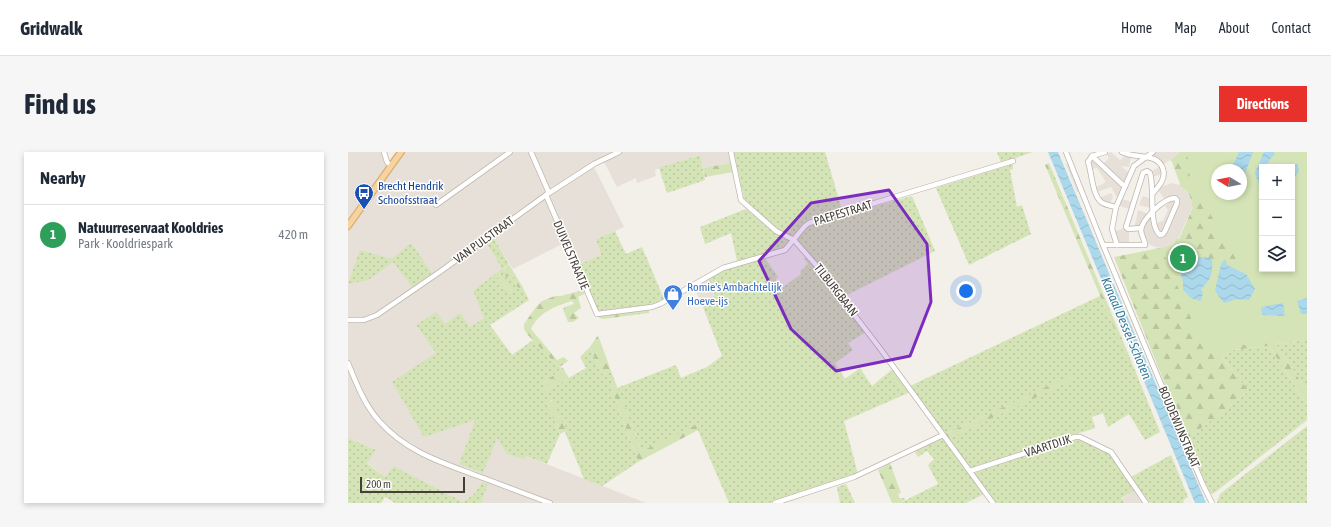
<!DOCTYPE html>
<html lang="en">
<head>
<meta charset="utf-8">
<style>
	:root { --surface:#fff; --page:#f6f6f7; --text:#1f2937; --muted:#747a83; --line:#e0e1e3; --accent:#e9312b }
	body { margin:0; font-family:"Asap Condensed",sans-serif; background:var(--page); color:var(--text) }
	.controls { position:absolute; right:12px; top:12px; display:grid; overflow:hidden; border-radius:0px; box-shadow:0 2px 6px #0003 }
	.controls button { width:36px; height:36px; display:grid; place-items:center; padding:0; border:0; border-bottom:1px solid var(--line); background:var(--surface); color:var(--text); font:20px sans-serif }
	.compass { position:absolute; left:863px; top:12px; width:36px; height:36px; border-radius:50%; background:var(--surface); box-shadow:0 2px 6px #0003; rotate:280deg }
	.scale { position:absolute; left:12px; bottom:10px; width:105px; box-sizing:border-box; padding-left:4px; border:2px solid #463f38; border-top:0; font-size:11px; line-height:14px; white-space:nowrap; color:#463f38; -webkit-text-stroke:3px #fff; paint-order:stroke }
	.you { position:absolute; left:618px; top:139px; width:14px; height:14px; margin:-10px; border:3px solid #fff; border-radius:50%; background:#1a73e8; box-shadow:0 0 0 6px #1a73e833 }
	.badge { display:grid; place-items:center; width:26px; height:26px; border-radius:50%; background:var(--accent); color:#fff; font-size:13px; font-weight:700 }
	.pin { position:absolute; translate:-50% -50%; border:2px solid #fff; box-shadow:0 1px 4px #0006 }
	.list { margin:0; padding:0; list-style:none }
	h2 { display:flex; justify-content:space-between; align-items:center; height:52px; margin:0; padding:0 16px; font-size:17px }
	h2 small { font-size:13px; font-weight:400; color:var(--muted) }
	.list li { display:grid; grid-template-columns:26px 1fr auto; gap:12px; align-items:center; box-sizing:border-box; height:60px; padding:0 16px; border-top:1px solid var(--line) }
	.list b { display:block; font-size:15px; white-space:nowrap }
	.list p { margin:0; font-size:13px; white-space:nowrap; color:var(--muted) }
	.list em { font-size:13px; font-style:normal; color:var(--muted) }
	.icon { flex:none; width:22px; height:22px; fill:none; stroke:currentColor; stroke-width:2; stroke-linecap:round; stroke-linejoin:round }
	.map { position:relative; flex:none; width:959px; height:351px; overflow:hidden; border-radius:0px }
	header { display:flex; align-items:center; gap:24px; box-sizing:border-box; height:56px; padding:0 20px; background:var(--surface); border-bottom:1px solid var(--line) }
	header strong { font-size:19px }
	nav { display:flex; gap:22px; margin-inline-start:auto; font-size:14px }
	.intro { display:flex; align-items:center; justify-content:space-between; box-sizing:border-box; height:96px; padding:0 24px }
	h1 { margin:0; font-size:28px }
	.button { padding:10px 18px; border-radius:0px; background:var(--accent); color:#fff; font-size:14px; font-weight:700 }
	main { display:flex; gap:24px; padding:0 24px }
	aside { flex:1; background:var(--surface); border-radius:0px; box-shadow:0 2px 6px #0003 }
	.map>svg:first-child { display:block }
</style>
</head>
<body>
<header>
<strong>Gridwalk</strong>
<nav><a>Home</a><a>Map</a><a>About</a><a>Contact</a></nav>
</header>
<div class="intro"><h1>Find us</h1><a class="button">Directions</a></div>
<main>
<aside>
<h2>Nearby<small></small></h2>
<ul class="list">
<li><span class="badge" style="background:#2e9e5b">1</span><div><b>Natuurreservaat Kooldries</b><p>Park · Kooldriespark</p></div><em>420 m</em></li>
</ul>
</aside>
<div class="map">
<svg width="959" height="351" viewBox="0 0 959 351">
	<defs>
		<pattern id="grass-dots" width="8" height="8" patternUnits="userSpaceOnUse"><rect width="8" height="8" fill="#d5e4b6"/><path d="M2 2h.1M6 6h.1" fill="none" stroke="#b8c59d" stroke-width="1.8" stroke-linecap="round"/></pattern>
		<pattern id="forest-firs" width="22" height="20" patternUnits="userSpaceOnUse"><rect width="22" height="20" fill="#d5e4b6"/><path d="M5 1l3.5 6h-7zM16 11l3.5 6h-7z" fill="#b8c59d"/></pattern>
		<pattern id="water-waves" width="16" height="10" patternUnits="userSpaceOnUse"><rect width="16" height="10" fill="#abd8eb"/><path d="M0 5q4-4 8 0t8 0" fill="none" stroke="#94baca"/></pattern>
	</defs>
	<rect width="100%" height="100%" fill="#f3efe9"/>
	<g fill="#e7e0d8">
		<polygon points="0,0 37,0 40,10 48,0 386,0 388,10 355,16 351,3 307,18 308,24 289,31 288,26 269,35 256,10 246,15 276,75 248,87 253,103 226,115 216,91 165,117 145,85 137,91 155,117 125,139 136,166 122,175 97,172 68,173 88,201 127,268 111,312 149,286 178,304 298,351 133,351 139,332 134,330 126,342 115,350 46,314 37,325 19,310 28,298 0,286"/>
		<polygon points="763,0 772,8 777,4 783,5 781,15 773,14 781,21 776,30 774,30 755,12 761,6 758,2"/>
		<polygon points="808,0 832,0 815,13 811,7 803,4"/>
		<polygon points="744,7 746,8 775,36 770,47 763,35 749,40 747,36 758,30 749,16 745,17 742,11"/>
		<polygon points="812,14 815,22 804,25 803,20"/>
		<polygon points="824,31 834,34 838,38 844,49 844,54 845,54 830,87 828,87 826,92 822,94 814,96 807,95 800,92 795,79 796,74 803,64 812,81 808,71 815,69 820,58 817,54 824,48 818,49 810,38 813,35"/>
		<polygon points="763,41 765,44 762,52 755,50 751,46"/>
		<polygon points="795,44 803,47 803,56 791,53"/>
		<polygon points="774,47 784,50 782,57 771,54"/>
		<polygon points="790,58 800,62 793,73 786,77"/>
		<polygon points="777,76 777,78 781,79 781,91 771,91 767,79"/>
		<polygon points="360,126 367,145 362,152 355,155 346,135"/>
		<polygon points="787,339 796,351 776,351 773,347"/>
	</g>
	<g fill="url(#grass-dots)">
		<path d="M386,0h91l17,58 -38,12 -10,14c-15,-1 -40,-26 -50,-38z"/>
		<polygon points="649,0 685,0 653,11"/>
		<polygon points="352,3 357,28 319,41 311,16"/>
		<polygon points="665,12 665,17 662,18 669,55 674,53 683,82 621,113 588,36"/>
		<polygon points="564,44 587,99 497,144 465,106 448,88 457,76 463,72"/>
		<path d="M398,57l30,24 13,6c1,5 -4,7 -7,10l-45,12 -6,-28 -26,11 -5,-17z"/>
		<polygon points="267,79 278,102 294,95 316,147 301,153 252,159 249,158 230,113 253,103 248,87"/>
		<polygon points="145,85 161,112 155,117 165,123 169,135 171,136 174,134 181,148 142,173 164,203 185,188 210,214 215,216 195,231 198,239 238,216 232,205 242,195 254,222 263,219 268,232 263,235 290,310 254,334 236,327 217,280 218,279 204,248 199,251 212,282 199,312 178,304 176,307 159,302 149,286 135,321 111,312 127,268 76,285 44,230 88,201 68,173 88,160 97,172 112,161 122,175 136,166 125,139 147,122 163,142 164,139 150,120 154,116 137,90"/>
		<polygon points="63,91 84,121 64,135 45,110 20,128 0,132 12,98 43,107"/>
		<polygon points="459,105 518,180 500,191 505,198 487,211 497,227 512,216 524,234 541,220 558,242 496,269 510,322 470,337 421,351 381,351 348,274 294,299 269,236 328,213 333,226 359,215 374,204 355,155 362,152 360,147 367,144 360,126 388,113 417,106 430,125 428,127 434,136 453,122 452,120 460,112 456,107"/>
		<polygon points="752,144 777,202 780,201 812,280 797,288 781,262 760,275 755,261 744,265 747,276 626,315 622,315 600,287 724,228 722,225 597,282 562,234"/>
		<polygon points="959,188 959,239 928,192"/>
		<polygon points="921,194 959,253 959,268 865,342 862,341 839,287 901,239 874,206 884,198"/>
		<polygon points="959,274 959,351 869,351 872,342"/>
		<polygon points="594,285 636,342 618,351 552,351 590,332 580,313 586,307 579,299 570,305 567,300"/>
		<polygon points="0,286 28,298 19,311 37,325 46,314 115,350 126,342 134,330 140,332 133,351 47,351 37,345 33,351 0,351"/>
		<polygon points="728,287 731,287 760,300 763,303 787,339 773,346 776,351 648,351 627,323 626,321 628,320"/>
		<polygon points="823,303 840,345 835,348 836,351 802,351 783,325"/>
		<polygon points="498,332 507,351 492,351 489,335"/>
	</g>
	<g fill="url(#forest-firs)">
		<path d="M832,0h59l-22,18v24h24l20,-37 1,112h30l2,-117 13,58v130l-31,4 31,47v14l-38,-59 -37,4 -10,8 27,33 -62,48 -73,-182 56,-11 4,-2 2,-5h3l14,-32 -1,-1c0,-9 -5,-17 -13,-21l1,-1 -8,-22 -2,-2z"/>
		<polygon points="383,11 385,20 357,25 355,16"/>
		<polygon points="701,11 780,201 777,203 697,13"/>
		<polygon points="161,112 174,134 171,136 169,135 165,123 164,122 161,124 158,125 154,119"/>
		<path d="M227,114l10,25 -1,3 -6,3 3,11 -7,5 5,5 -6,4h-5l-5,-13 2,-2 9,-3 -2,-3c-17,5 -34,12 -41,28l26,31 7,-3 4,4 -7,5h-3l-31,-32 -3,-5v-5l12,-17 6,-6 13,-5h6l18,-5 2,-3 -7,-21z"/>
		<polygon points="150,120 164,139 163,142 147,122"/>
		<polygon points="301,157 301,161 255,167 250,165 251,163"/>
		<polygon points="250,183 263,219 254,222 242,195"/>
		<polygon points="215,216 221,226 198,239 195,231"/>
		<polygon points="545,217 562,240 558,242 541,220"/>
		<polygon points="722,224 725,228 600,287 597,282"/>
		<polygon points="268,232 294,299 348,273 350,278 290,310 263,235"/>
		<polygon points="205,248 218,279 212,282 199,251"/>
		<polygon points="542,311 553,341 550,342 552,347 556,346 557,348 552,351 544,351 530,318"/>
	</g>
	<path fill="#d5e4b6" fill-rule="evenodd" d="M838,0h121v188l-65,5 -22,11 -7,-10 -10,1 -39,-93 73,7 -29,-51 -27,-30 11,-6zM914,15h30v102h-30zM869,18h24v24h-24z"/>
	<polygon fill="#e2e0de" points="720,11 732,39 729,40 718,12"/>
	<g fill="url(#water-waves)">
		<polygon points="700,0 710,0 858,351 847,351"/>
		<polygon points="891,0 905,0 893,33 893,18 881,18 886,11"/>
		<polygon points="916,0 926,0 927,2 922,7 918,15 914,15 914,33 912,34 907,21"/>
		<polygon points="949,12 951,18 947,25 944,26 944,15 938,15"/>
		<path d="M841,104l23,2c1,14 0,21 -11,31l2,4 -2,8 -10,-3 -8,-8v-8l-6,-22z"/>
		<polygon points="877,107 879,113 898,122 907,137 901,148 889,147 876,151 867,139 873,112"/>
		<polygon points="959,146 959,162 953,162 949,149"/>
		<polygon points="935,151 937,164 914,163 913,155"/>
	</g>
	<g fill="none" stroke-linecap="round" stroke-linejoin="round">
		<defs>
			<g id="minor">
				<polyline points="36,0 39,10 43,14"/>
				<polyline points="183,0 201,41"/>
				<polyline points="383,0 393,48 428,79 446,88 468,113 531,195 645,351"/>
				<polyline points="718,0 755,93 855,333 864,351"/>
				<path d="M757,0l-13,4 -4,6c4,11 4,32 13,40 4,3 11,4 15,5l-4,22 5,16"/>
				<path d="M774,0c13,7 36,0 41,17 3,10 -4,17 -10,24"/>
				<polyline points="744,4 777,35"/>
				<polyline points="198,43 249,162 304,155 312,152 375,116 437,98 457,74 461,71 665,9"/>
				<polyline points="88,53 162,0"/>
				<polyline points="768,55 786,14 805,0"/>
				<path d="M755,93h42c0,-5 -4,-9 -4,-15 1,-11 23,-32 34,-32l2,2v3l-12,28 -2,3 -3,1c-12,-10 -5,-46 -10,-62l-3,-2 -4,2 -17,54 2,2 13,-1"/>
				<polyline points="0,168 16,168 29,163 93,119 198,43 246,12 271,0"/>
				<path d="M0,211c8,20 17,43 32,59 26,29 60,40 95,53 25,9 50,19 75,28"/>
				<polyline points="622,319 727,285 732,285 763,300 798,351"/>
				<polyline points="427,351 506,325 595,283"/>
			</g>
			<polyline id="major" points="0,74 53,0"/>
		</defs>
		<use href="#minor" stroke="#beb6ad" stroke-width="6"/>
		<use href="#major" stroke="#daae70" stroke-width="8"/>
		<use href="#minor" stroke="#fff" stroke-width="4.5"/>
		<use href="#major" stroke="#f6d39f" stroke-width="5.5"/>
	</g>
	<path fill="#7b2cbf" fill-opacity="0.2" stroke="#7b2cbf" stroke-width="3" stroke-linejoin="round" d="M541,38l38,54 4,58 -21,54 -74,15 -45,-42 -32,-68 52,-58z"/>
	<defs>
		<symbol id="bus-pin" viewBox="-11 -11 22 30"><path d="M0 17L-7.5 6A9.5 9.5 0 1 1 7.5 6Z" fill="#1a4fb4" stroke="#fff"/><path d="M-5-6H5V4H4V6H2V4H-2V6H-4V4H-5ZM-3.5-4V0h7V-4ZM-3.5 1.2v1.5H-2V1.2ZM2 1.2v1.5H3.5V1.2Z" fill="#fff"/></symbol>
		<symbol id="shop-pin" viewBox="-11 -11 22 30"><path d="M0 17L-7.5 6A9.5 9.5 0 1 1 7.5 6Z" fill="#3f7fe0" stroke="#fff"/><path d="M-5-2.5h2.3a2.7 3.5 0 0 1 5.4 0H5L5.5 6h-11ZM-1.5-2.5h3a1.5 2.3 0 0 0-3 0Z" fill="#fff"/></symbol>
	</defs>
	<g fill-rule="evenodd">
		<use href="#bus-pin" x="5" y="30" width="22" height="30"/>
		<use href="#shop-pin" x="314" y="131" width="22" height="30"/>
	</g>
	<g text-anchor="middle" stroke-width="3" stroke-linejoin="round" paint-order="stroke">
		<g font-size="12" fill="#164399" stroke="#fff" text-anchor="start">
			<text x="30" y="38">Brecht Hendrik<tspan x="30" dy="14">Schoofsstraat</tspan></text>
		</g>
		<g font-size="12" fill="#463f38" stroke="#fff">
			<text transform="translate(495 61) rotate(-17)" y="4">PAEPESTRAAT</text>
			<text transform="translate(136 88) rotate(-36)" y="4">VAN PULSTRAAT</text>
			<text transform="translate(223 103) rotate(67)" y="4">DUIVELSTRAATJE</text>
			<text transform="translate(488 138) rotate(52)" y="4">TILBURGBAAN</text>
			<text transform="translate(831 275) rotate(67)" y="4">BOUDEWIJNSTRAAT</text>
			<text transform="translate(700 294) rotate(-18)" y="4">VAARTDIJK</text>
		</g>
		<g font-size="12" fill="#366cbe" stroke="#fff" text-anchor="start">
			<text x="339" y="139">Romie's Ambachtelijk<tspan x="339" dy="14">Hoeve-ijs</tspan></text>
		</g>
		<g font-size="13" font-style="italic" fill="#357c9b" stroke="#fff">
			<text transform="translate(779 176) rotate(67)" y="5">Kanaal Dessel-Schoten</text>
		</g>
	</g>
</svg>
<div class="controls">
<button>+</button>
<button>−</button>
<button><svg class="icon" aria-label="layers" viewBox="0 0 24 24"><path d="M12 4l9 5-9 5-9-5zM3 14l9 5 9-5"/></svg></button>
</div>
<svg class="compass" viewBox="-18 -18 36 36"><path d="M0-13l5 13h-10z" fill="#e53935"/><path d="M0 13l5-13h-10z" fill="#747a83"/></svg>
<div class="scale">200 m</div>
<div class="you"></div>
<div class="pin badge" style="left:835px;top:106px;background:#2e9e5b">1</div>
</div>
</main>
</body>
</html>
